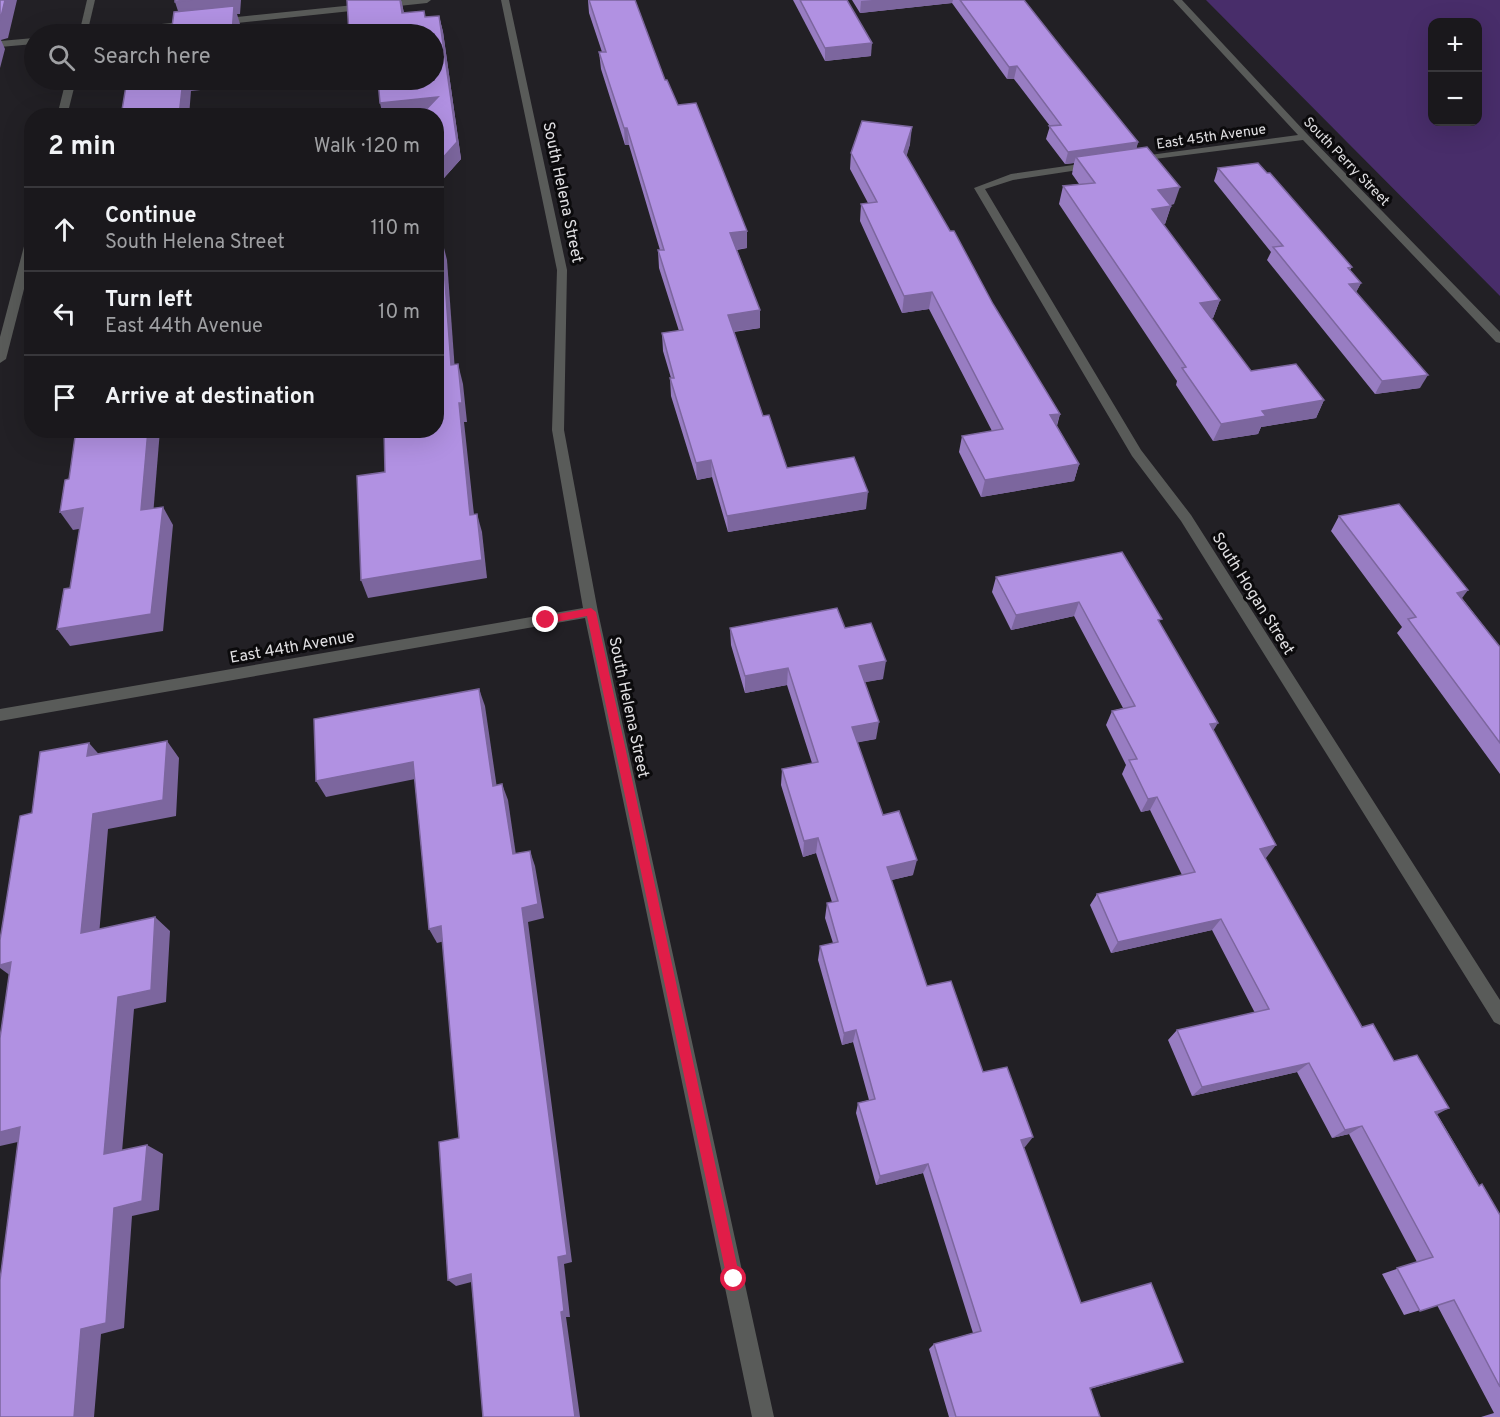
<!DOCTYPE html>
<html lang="en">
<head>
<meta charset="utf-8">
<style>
	:root { --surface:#1a181c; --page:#272529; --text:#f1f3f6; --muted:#9fa0a3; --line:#38373b }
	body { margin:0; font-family:Overpass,sans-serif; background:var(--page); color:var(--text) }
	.controls { position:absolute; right:18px; top:18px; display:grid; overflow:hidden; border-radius:12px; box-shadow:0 6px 24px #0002 }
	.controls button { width:54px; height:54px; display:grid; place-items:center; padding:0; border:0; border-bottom:2px solid var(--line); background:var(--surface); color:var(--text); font:30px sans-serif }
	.stop { position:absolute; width:18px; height:18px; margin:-14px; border:4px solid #e11d48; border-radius:50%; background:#fff }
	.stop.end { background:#e11d48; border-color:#fff; box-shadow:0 2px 6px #0008 }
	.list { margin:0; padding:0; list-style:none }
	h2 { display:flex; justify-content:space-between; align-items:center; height:78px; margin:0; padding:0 24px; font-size:26px }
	h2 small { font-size:20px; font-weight:400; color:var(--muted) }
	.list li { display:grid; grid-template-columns:39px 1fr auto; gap:18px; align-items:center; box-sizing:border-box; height:84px; padding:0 24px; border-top:2px solid var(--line) }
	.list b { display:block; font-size:22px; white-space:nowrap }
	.list p { margin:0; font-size:20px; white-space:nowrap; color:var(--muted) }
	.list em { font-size:20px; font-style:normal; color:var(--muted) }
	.icon { flex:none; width:33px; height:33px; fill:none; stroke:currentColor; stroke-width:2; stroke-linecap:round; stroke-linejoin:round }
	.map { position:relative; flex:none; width:1500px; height:1417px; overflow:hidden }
	.search { position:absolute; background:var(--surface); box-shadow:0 6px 24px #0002; left:24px; top:24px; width:420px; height:66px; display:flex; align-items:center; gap:15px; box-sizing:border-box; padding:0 21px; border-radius:33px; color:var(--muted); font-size:22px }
	.panel { position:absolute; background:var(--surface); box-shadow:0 6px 24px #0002; left:24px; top:108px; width:420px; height:330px; border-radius:24px }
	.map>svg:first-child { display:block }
</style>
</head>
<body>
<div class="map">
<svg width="1500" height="1417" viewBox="0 0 1500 1417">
	<rect width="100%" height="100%" fill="#222025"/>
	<path fill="#482d6a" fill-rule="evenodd" d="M1206,0h294v296zM1432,22h46v100h-46z"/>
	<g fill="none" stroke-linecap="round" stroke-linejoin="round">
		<g fill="#595b59" fill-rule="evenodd">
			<polygon points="87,0 95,0 87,34 79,34"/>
			<polygon points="403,0 431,0 427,3 218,25 214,22 218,19"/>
			<polygon points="501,0 509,0 567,270 564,430 598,612 774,1417 752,1417 585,618 0,721 0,709 583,608 552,430 557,270"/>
			<polygon points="1173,0 1182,0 1308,135 1500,332 1500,343 1496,342 1303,140 1131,162 1131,158 1135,157 1298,135"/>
			<polygon points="191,21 195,24 194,26 114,34 89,34 93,31"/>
			<polygon points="34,38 34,44 0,47 0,41"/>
			<polygon points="66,80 76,80 67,116 57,116"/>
			<polygon points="1094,162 1098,163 1098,167 1013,180 985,189 1141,450 1191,515 1500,1000 1500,1025 1494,1022 1181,521 1132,456 974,188 1011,174"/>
			<polygon points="32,232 32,258 6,359 0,363 0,337 27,235"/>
		</g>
	</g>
	<g fill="#987dc2">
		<polygon points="347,0 401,0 404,13 426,17 439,16 443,32 461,159 444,178 442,201 436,200 436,116 434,80"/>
		<polygon points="588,0 635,0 665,80 678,105 747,248 737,250 760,310 760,328 734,332 763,416 787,468 866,509 728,532 712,477 697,480 671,396 670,378 671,378 663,351 662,333 679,331 659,268 658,250 660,250 629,145 625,145 601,69 599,52 602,52 589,13"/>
		<polygon points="793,0 847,0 871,56 825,61"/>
		<polygon points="852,0 1024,0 1065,52 1138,142 1136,149 1174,204 1170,205 1171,206 1165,224 1163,224 1220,300 1213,318 1211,318 1251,371 1324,400 1316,418 1261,427 1258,434 1213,441 1176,385 1177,381 1059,204 1063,186 1079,184 1072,174 1074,163 1065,164 1046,139 1050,126 1014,79 1007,79 952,3 860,13"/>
		<polygon points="910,144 906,156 993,304 1060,414 1057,426 1079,464 1074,481 981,497 959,452 962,436 992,431 929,309 902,313 860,221 861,204 868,203 850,169 851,153"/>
		<polygon points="1218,168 1267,173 1352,267 1350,270 1361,283 1356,292 1420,388 1375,394 1267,260 1271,252 1214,181"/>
		<polygon points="1339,516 1462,598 1500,647 1500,774 1397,633 1402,627 1331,531"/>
		<polygon points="996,577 1160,623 1213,731 1266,858 1265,858 1362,1027 1394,1061 1437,1114 1479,1185 1482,1184 1500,1215 1500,1417 1481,1417 1494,1413 1437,1305 1404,1315 1382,1274 1417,1262 1349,1134 1332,1138 1297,1072 1192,1096 1168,1040 1177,1030 1255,1013 1212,930 1111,953 1090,905 1097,894 1182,875 1150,810 1141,812 1122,774 1126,765 1106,725 1112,711 1123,708 1074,616 1011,630 992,592"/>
		<polygon points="730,628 845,628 883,679 864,682 876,739 857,742 883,815 913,875 891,880 927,986 983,1072 1025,1147 1023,1147 1081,1303 1183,1362 1090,1389 1100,1417 949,1417 929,1349 934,1344 973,1333 923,1173 876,1185 856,1113 858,1103 869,1100 853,1042 842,1045 818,960 820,946 833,943 825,918 827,903 832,902 816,853 803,857 781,785 782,769 812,763 787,685 745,693 731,645"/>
	</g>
	<g fill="#7c669e">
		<polygon points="5,0 17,0 8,38 1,40 5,49 0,68 0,21"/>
		<polygon points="192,0 241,0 240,14 237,14 240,24 239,34 232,34 181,20 175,2"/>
		<polygon points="400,0 401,0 403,8 406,30 402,13"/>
		<polygon points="872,0 953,0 952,3 860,13 861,1"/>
		<polygon points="439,16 443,32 461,159 444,178 442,201 438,183"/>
		<polygon points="872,43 871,56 825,61 825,48"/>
		<polygon points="1017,66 1014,79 1007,79 1009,67"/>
		<polygon points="183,80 237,80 237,82 210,85 210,89 191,91 189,116 179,116"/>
		<polygon points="438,97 427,116 383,116 380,103"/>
		<polygon points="912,127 910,144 903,169 904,152"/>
		<polygon points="624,128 627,128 629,145 625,145"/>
		<polygon points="1138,142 1135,155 1076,157 1074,163 1065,164 1068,152"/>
		<polygon points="1180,187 1174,204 1153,207 1158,190"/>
		<polygon points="1171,206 1165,224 1147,226 1152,209"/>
		<polygon points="437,217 441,236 443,260 439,241"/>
		<polygon points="747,231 747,248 731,250 730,233"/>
		<polygon points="442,240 447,260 456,385 451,365"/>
		<polygon points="1361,283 1354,296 1349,284"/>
		<polygon points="932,292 929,309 902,313 904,296"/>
		<polygon points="1220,300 1213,318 1193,320 1200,303"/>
		<polygon points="760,310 760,328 729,332 728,315"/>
		<polygon points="458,364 463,384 467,422 464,422 476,533 470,515 459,403"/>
		<polygon points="1428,375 1420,388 1375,394 1382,381"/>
		<polygon points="1324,400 1316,418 1261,427 1258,434 1213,441 1221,424 1262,411"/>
		<polygon points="1060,414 1055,430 1050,415"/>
		<polygon points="148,430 160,430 152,528 141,510"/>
		<polygon points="711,460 712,477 697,480 696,463"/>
		<polygon points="1079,464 1074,481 981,497 985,480"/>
		<polygon points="868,492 866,509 728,532 727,516"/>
		<polygon points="163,507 173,525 163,631 70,646 57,629"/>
		<polygon points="83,508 95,526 73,530 60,512"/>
		<polygon points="477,514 482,532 487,578 368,598 361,580"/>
		<polygon points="1468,590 1457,605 1457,593"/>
		<polygon points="1079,602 1074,616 1011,630 1016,615"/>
		<polygon points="886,661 883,679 856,684 859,666"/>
		<polygon points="788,668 787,685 745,693 745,676"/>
		<polygon points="479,689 485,706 499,802 493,786"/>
		<polygon points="879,722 876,739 850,744 852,727"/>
		<polygon points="1218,723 1210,736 1210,724"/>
		<polygon points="167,741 179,758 176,816 108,829 98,947 81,933 93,814"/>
		<polygon points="89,743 103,759 87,756"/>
		<polygon points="413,762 420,778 326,797 316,781"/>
		<polygon points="502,784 508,800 518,869 513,854"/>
		<polygon points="1157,797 1150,810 1141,812 1148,799"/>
		<polygon points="818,838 816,853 803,857 804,841"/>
		<polygon points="1276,845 1266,858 1250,861 1260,849"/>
		<polygon points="530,851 535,866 544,918 528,922 572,1262 564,1264 570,1317 566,1317 580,1417 575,1417 561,1312 522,908"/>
		<polygon points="917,860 913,875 884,882 887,867"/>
		<polygon points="155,917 170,931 166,1002 134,1009 121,1164 104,1154 118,997"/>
		<polygon points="1221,919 1212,930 1111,953 1118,942"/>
		<polygon points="441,926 449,940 437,943 429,929"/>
		<polygon points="11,962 15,979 0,968 0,965"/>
		<polygon points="856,1030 853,1042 842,1045 844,1033"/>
		<polygon points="1309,1063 1297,1072 1192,1096 1202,1087"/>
		<polygon points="1449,1108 1434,1116 1435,1112"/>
		<polygon points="1362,1126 1349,1134 1332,1138 1345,1130"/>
		<polygon points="20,1127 40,1137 0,1146 0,1132"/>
		<polygon points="1033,1137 1025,1147 1014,1150 1021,1140"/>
		<polygon points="147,1145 163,1154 159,1210 132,1216 124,1328 101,1334 94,1417 74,1417 81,1329 114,1208"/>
		<polygon points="928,1164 923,1173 876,1185 880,1176"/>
		<polygon points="471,1274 479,1280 456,1286 448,1280"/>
	</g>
	<g fill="#b191e2" stroke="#7c669e" stroke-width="1.5">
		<polygon points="0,0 5,0 0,21"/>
		<polygon points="175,0 192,0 175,2"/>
		<polygon points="347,0 400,0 402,13 424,11 425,17 439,16 457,142 440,161 438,183 436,183 436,116 420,116 438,97 380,103 378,80 434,80 434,34 349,34"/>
		<polygon points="589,0 635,0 665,80 667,80 678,105 696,103 747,231 730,233 760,310 728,315 763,416 769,415 787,468 854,457 868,492 727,516 711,460 696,463 670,378 674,378 662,333 683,330 658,250 664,250 627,128 624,128 599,52 606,52"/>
		<polygon points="800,0 847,0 872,43 825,48"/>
		<polygon points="960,0 1024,0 1065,52 1138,142 1068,152 1049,126 1061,125 1017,66 1009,67"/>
		<polygon points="234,6 232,34 171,34 174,12"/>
		<polygon points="127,80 183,80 179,116 121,116"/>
		<polygon points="862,121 912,127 904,152 950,231 954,231 993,304 1060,414 1050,415 1079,464 985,480 962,436 1003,429 932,292 904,296 861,204 877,202 851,153"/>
		<polygon points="1147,147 1180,187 1158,190 1171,206 1152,209 1220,300 1200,303 1251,371 1296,364 1324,400 1262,411 1266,416 1221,424 1182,368 1186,367 1063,186 1095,183 1076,157"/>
		<polygon points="1258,163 1267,173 1270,173 1352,267 1348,268 1361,283 1349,284 1428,375 1382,381 1273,247 1283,246 1218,168"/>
		<polygon points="437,217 439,241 442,240 451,365 458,364 462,403 459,403 470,515 477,514 482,560 361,580 357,476 385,472 384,430 436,430"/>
		<polygon points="76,430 148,430 141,510 163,507 151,614 57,629 64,589 70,588 83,508 60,512 65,480 69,479"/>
		<polygon points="1399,504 1468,590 1457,593 1500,647 1500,743 1408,619 1416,617 1339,516"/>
		<polygon points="1122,552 1162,619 1158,620 1218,723 1210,724 1276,845 1260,849 1362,1027 1373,1024 1394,1061 1417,1055 1449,1108 1435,1112 1479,1186 1482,1184 1500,1215 1500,1387 1454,1300 1420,1311 1397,1268 1433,1257 1362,1126 1345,1130 1309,1063 1202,1087 1177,1030 1269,1009 1221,919 1118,942 1097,894 1195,872 1157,797 1148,799 1129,760 1137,759 1112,711 1135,706 1079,602 1016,615 996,577"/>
		<polygon points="837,608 845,628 871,623 886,661 859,666 879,722 852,727 883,815 899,811 917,860 887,867 927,986 951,981 983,1072 1007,1067 1033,1137 1021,1140 1081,1303 1151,1283 1183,1362 1090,1388 1100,1417 956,1417 934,1344 981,1331 928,1164 880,1176 858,1103 875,1099 856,1030 844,1033 820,946 838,942 827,903 838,901 818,838 804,841 782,769 818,762 788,668 745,676 730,628"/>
		<polygon points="479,689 493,786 502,784 513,854 530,851 538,904 522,908 567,1255 558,1257 564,1311 561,1312 575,1417 483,1417 471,1274 448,1280 439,1142 459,1138 441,926 429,929 413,762 316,781 314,719"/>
		<polygon points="167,741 163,800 93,814 81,933 155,917 151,990 118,997 104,1154 147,1145 142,1201 114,1208 106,1323 81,1329 74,1417 0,1417 0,1280 20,1127 0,1132 0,1038 11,962 0,965 0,940 20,816 32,813 40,752 89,743 87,756"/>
	</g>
	<polygon fill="#e11d48" points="591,608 596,612 740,1279 738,1284 734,1286 729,1284 727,1279 587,616 546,624 541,620 546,616"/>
	<g text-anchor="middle" stroke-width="6" stroke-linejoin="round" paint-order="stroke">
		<g font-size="14" fill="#e1e0e3" stroke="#0b0a0c">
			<text transform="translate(1211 136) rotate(-8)" y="5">East 45th Avenue</text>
			<text transform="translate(1347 161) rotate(46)" y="5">South Perry Street</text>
		</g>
		<g font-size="16" fill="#e1e0e3" stroke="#0b0a0c">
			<text transform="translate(564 192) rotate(78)" y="6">South Helena Street</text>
			<text transform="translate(1254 593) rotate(58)" y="6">South Hogan Street</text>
			<text transform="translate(292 646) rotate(-10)" y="6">East 44th Avenue</text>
			<text transform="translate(630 707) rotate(78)" y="6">South Helena Street</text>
		</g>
	</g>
</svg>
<div class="controls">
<button>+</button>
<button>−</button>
</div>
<div class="stop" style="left:734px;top:1279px"></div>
<div class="stop end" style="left:546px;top:620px"></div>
<div class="search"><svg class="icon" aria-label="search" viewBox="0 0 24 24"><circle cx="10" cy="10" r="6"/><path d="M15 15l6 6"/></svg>Search here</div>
<section class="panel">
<h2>2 min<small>Walk · 120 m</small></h2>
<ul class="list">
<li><svg class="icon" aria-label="ahead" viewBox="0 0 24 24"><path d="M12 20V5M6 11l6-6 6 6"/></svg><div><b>Continue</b><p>South Helena Street</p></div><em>110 m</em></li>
<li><svg class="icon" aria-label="left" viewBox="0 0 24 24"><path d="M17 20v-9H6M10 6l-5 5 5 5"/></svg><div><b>Turn left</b><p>East 44th Avenue</p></div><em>10 m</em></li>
<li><svg class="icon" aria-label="arrive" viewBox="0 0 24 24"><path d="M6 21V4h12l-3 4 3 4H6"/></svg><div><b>Arrive at destination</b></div></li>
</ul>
</section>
</div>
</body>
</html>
